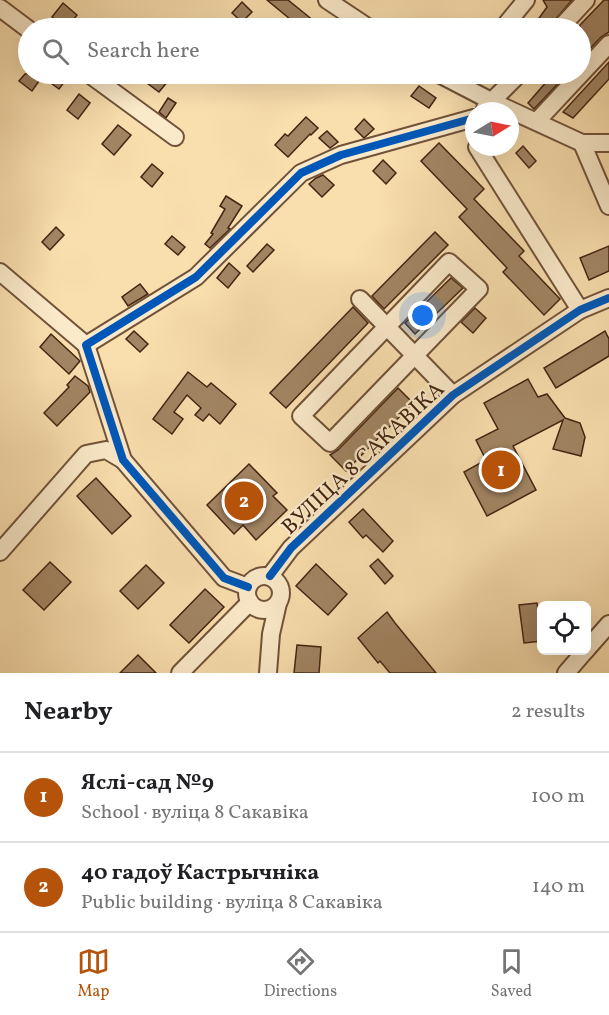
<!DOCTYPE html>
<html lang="en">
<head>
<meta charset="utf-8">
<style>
	:root { --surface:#fff; --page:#f6f6f6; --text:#202124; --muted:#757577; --line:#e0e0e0; --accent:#b45309 }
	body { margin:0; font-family:Vollkorn,serif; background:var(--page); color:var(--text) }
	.controls { position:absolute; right:18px; bottom:18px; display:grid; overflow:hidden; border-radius:9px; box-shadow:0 6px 24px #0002 }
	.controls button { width:54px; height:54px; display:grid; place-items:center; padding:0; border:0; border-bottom:2px solid var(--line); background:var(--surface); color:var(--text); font:30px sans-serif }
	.compass { position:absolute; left:465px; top:102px; width:54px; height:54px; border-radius:50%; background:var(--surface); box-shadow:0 6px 24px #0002; rotate:80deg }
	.you { position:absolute; left:423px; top:316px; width:21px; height:21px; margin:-15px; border:4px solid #fff; border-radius:50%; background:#1a73e8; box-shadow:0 0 0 9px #1a73e833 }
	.badge { display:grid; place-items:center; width:39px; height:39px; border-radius:50%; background:var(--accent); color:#fff; font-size:20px; font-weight:700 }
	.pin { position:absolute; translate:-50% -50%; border:3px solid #fff; box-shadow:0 2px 6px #0006 }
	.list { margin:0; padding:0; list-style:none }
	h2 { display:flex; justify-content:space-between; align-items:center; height:78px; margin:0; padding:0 24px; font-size:26px }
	h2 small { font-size:20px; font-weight:400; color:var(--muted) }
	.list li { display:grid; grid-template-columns:39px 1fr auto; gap:18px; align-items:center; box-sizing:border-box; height:90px; padding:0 24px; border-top:2px solid var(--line) }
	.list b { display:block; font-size:22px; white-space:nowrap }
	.list p { margin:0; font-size:20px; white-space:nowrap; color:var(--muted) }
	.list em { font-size:20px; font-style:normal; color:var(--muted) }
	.icon { flex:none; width:33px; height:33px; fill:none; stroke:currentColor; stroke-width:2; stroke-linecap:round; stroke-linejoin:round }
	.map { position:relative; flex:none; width:609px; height:673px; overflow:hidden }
	.search { position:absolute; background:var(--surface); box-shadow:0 6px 24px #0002; left:18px; right:18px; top:18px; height:66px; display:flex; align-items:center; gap:15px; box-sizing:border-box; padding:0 21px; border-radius:33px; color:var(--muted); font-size:22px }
	.sheet { height:258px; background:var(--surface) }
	nav { display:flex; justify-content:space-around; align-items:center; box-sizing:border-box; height:84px; border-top:2px solid var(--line); background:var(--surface); font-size:16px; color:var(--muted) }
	nav a { display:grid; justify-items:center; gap:3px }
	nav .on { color:var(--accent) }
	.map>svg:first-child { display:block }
</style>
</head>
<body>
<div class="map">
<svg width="609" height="673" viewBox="0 0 609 673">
	<rect width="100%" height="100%" fill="#f9deae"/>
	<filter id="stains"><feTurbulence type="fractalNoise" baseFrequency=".00333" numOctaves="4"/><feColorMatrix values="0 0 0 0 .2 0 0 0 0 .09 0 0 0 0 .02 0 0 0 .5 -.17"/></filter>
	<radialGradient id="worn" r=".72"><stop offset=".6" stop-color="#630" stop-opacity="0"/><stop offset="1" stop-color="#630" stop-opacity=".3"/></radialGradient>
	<g fill="#a28563" stroke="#442412" stroke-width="1.5">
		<polygon points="267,0 288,0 314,21 308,28 299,21 296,24"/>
		<polygon points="543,0 572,0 548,28 532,28 547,7"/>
		<polygon points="604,0 609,0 609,32 601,37 580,59 580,25"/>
		<polygon points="242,2 252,12 242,22 232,13"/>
		<polygon points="63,3 77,15 70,24 66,20 62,25 52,17"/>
		<polygon points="609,62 609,79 573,118 563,112"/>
		<polygon points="25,74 44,74 32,91 19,81"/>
		<polygon points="58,74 63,74 68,77 59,89 51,83"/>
		<polygon points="154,74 159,74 168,81 159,92 147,83"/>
		<polygon points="542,74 567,74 534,109 528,103 548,80"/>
		<polygon points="419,86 436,98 429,108 411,96"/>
		<polygon points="79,94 90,103 78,119 67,110"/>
		<polygon points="168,98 176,103 166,118 159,112"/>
		<polygon points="306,117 318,128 311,135 310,134 288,157 275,145 285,134 288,136"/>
		<polygon points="364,119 374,129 364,138 355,129"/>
		<polygon points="118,125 131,135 114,155 102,144"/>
		<polygon points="327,131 338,142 330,148 319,138"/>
		<polygon points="439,143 484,189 474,199 524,251 519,256 560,299 544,315 503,272 507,268 459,217 467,209 421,161"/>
		<polygon points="523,146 536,161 529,168 516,153"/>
		<polygon points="383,160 396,173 386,184 373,171"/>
		<polygon points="152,164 163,173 152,187 141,177"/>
		<polygon points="323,175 334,185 322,197 309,184 316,178"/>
		<polygon points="226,196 242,206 228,228 230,229 210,248 205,244 213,234 211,233 225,209 220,206"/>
		<polygon points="56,227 64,235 50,250 42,242"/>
		<polygon points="435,232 448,245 384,309 372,296"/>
		<polygon points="172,236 185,247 178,255 165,244"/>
		<polygon points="267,244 274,250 253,272 247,266"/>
		<polygon points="609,246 609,271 589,280 580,258"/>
		<polygon points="229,263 240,273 228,288 217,278"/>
		<polygon points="451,278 463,288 415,334 405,323"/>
		<polygon points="140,284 148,294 128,306 122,297"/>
		<polygon points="353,307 368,323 286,408 270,393"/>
		<polygon points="475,308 486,318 473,333 461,322"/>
		<polygon points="134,331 148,344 140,352 126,339"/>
		<polygon points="605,331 609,339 609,356 556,388 544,368"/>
		<polygon points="51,334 80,361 69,374 40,347"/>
		<polygon points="188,372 207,387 211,383 236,404 220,424 209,414 203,421 195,415 201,408 187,395 174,412 183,419 172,434 153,419"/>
		<polygon points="75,376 88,386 90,392 57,426 44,413 69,387 67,385"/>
		<polygon points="528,379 538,397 547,394 565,418 580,423 585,437 581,456 553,449 563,420 513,446 536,490 487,516 464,472 486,460 476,440 498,429 484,403"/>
		<polygon points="398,388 413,403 346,471 330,455 338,450"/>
		<polygon points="249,464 277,493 273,496 287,510 256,540 243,525 234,534 207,505"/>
		<polygon points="96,478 131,516 112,534 77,496"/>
		<polygon points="363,509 393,541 383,552 366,535 363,538 349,522"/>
		<polygon points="378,559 393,576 385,584 370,566"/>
		<polygon points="50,562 71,582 44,610 23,590"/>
		<polygon points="316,564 347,594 328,615 296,586"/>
		<polygon points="146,565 164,583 138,609 120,591"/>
		<polygon points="205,589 224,607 189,643 170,625"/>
		<polygon points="537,603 542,641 524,643 519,605"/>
		<polygon points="387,612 395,623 436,673 390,673 380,661 378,663 358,638"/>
		<polygon points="297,645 321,647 319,673 294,673"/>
		<polygon points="138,655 156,673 120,673"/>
	</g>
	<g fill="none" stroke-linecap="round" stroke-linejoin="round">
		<defs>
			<g id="minor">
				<polyline points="327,0 369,28"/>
				<polyline points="0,8 28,29"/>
				<polyline points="503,28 526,0"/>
				<polyline points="560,28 586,0"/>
				<polyline points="89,74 175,137"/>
				<polyline points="439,74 493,102 582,143 609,143"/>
				<polyline points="485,108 519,74"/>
				<polyline points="537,121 609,44"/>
				<polyline points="582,143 609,206"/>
				<polyline points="477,147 580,310"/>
				<polygon points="449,262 479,289 330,443 301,416"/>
				<polyline points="0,272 86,345"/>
				<polyline points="360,299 453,395"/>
				<polyline points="86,345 196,277 301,173 341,155 474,118"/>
				<polyline points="86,345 123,460 224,578 248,587"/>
				<polyline points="0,552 86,454 106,450 123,460"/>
				<circle cx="264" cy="593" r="17"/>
				<polyline points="270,576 291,548 453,395 580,310 609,298"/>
				<polyline points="586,650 609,624"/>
				<polyline points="180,673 250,602"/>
				<polyline points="268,673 271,634 278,603"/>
				<polyline points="566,673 586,650"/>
			</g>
		</defs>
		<use href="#minor" stroke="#715239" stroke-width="20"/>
		<use href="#minor" stroke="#fbeaca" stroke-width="16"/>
		<defs>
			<g id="cycleway">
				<polyline points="270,576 291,548 453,395 580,310 609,298"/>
				<polyline points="248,587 224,578 123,460 86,345 196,277 301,173 341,155 474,118"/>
			</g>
		</defs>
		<use href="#cycleway" stroke="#fbeaca" stroke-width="11"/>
		<use href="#cycleway" stroke="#0057b8" stroke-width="8"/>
	</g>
	<g text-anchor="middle" stroke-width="4.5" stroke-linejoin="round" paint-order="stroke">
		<g font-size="22" fill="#442412" stroke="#fbeaca">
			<text transform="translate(362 457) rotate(-43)" y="8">ВУЛІЦА 8 САКАВІКА</text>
		</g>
	</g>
	<rect width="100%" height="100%" filter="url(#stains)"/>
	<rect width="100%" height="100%" fill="url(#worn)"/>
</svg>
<div class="controls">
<button><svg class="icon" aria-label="locate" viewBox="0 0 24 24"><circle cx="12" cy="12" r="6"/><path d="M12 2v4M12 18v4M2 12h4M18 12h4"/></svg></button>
</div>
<svg class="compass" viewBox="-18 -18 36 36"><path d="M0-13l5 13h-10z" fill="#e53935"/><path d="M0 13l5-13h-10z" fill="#757577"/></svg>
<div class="you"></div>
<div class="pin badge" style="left:501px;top:470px">1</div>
<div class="pin badge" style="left:244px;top:501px">2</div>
<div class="search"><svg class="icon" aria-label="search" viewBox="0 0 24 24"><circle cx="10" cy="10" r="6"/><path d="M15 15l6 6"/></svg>Search here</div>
</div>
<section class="sheet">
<h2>Nearby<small>2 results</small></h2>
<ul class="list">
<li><span class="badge">1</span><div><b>Яслі-сад №9</b><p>School · вуліца 8 Сакавіка</p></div><em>100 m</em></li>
<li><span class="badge">2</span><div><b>40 гадоў Кастрычніка</b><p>Public building · вуліца 8 Сакавіка</p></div><em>140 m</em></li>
</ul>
</section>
<nav>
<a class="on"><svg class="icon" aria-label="map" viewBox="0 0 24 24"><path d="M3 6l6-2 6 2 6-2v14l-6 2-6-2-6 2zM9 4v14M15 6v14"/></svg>Map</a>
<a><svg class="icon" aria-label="directions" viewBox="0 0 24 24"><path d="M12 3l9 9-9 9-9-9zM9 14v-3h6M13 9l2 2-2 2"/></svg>Directions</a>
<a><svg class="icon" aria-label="saved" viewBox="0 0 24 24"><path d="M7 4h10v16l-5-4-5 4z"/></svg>Saved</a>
</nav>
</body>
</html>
